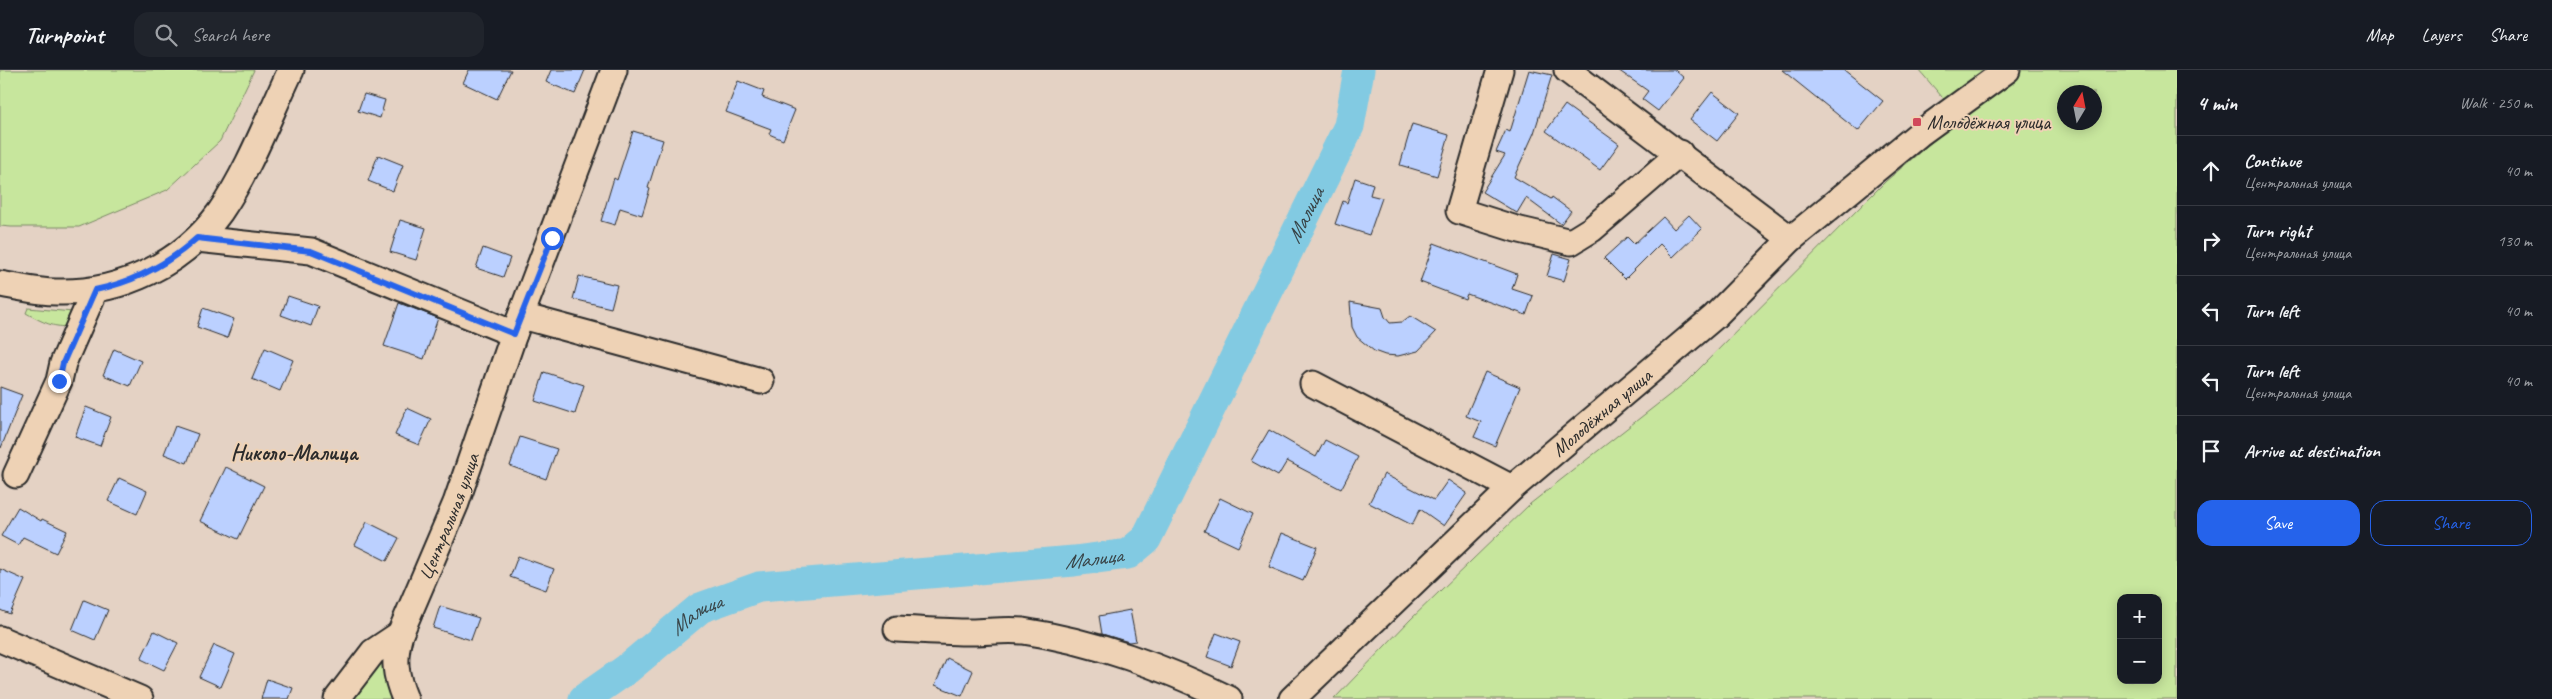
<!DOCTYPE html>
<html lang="en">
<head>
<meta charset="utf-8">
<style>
	:root { --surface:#171b24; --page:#20242c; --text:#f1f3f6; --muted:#9ea1a6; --line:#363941; --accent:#2563eb }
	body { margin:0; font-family:Caveat,sans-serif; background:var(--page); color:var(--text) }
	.controls { position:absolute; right:15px; bottom:15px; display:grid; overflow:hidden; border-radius:10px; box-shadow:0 2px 12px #0003 }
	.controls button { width:45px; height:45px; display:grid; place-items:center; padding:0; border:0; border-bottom:1px solid var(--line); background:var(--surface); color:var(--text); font:25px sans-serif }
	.compass { position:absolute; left:2057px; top:15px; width:45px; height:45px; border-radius:50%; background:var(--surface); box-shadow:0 2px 12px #0003; rotate:10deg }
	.stop { position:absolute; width:15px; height:15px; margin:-11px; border:4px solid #2563eb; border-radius:50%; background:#fff }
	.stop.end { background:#2563eb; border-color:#fff; box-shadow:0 1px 5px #0008 }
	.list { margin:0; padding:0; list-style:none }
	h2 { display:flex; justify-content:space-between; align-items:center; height:65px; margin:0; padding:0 20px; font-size:21px }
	h2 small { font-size:16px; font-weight:400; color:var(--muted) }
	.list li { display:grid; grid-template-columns:32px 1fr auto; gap:15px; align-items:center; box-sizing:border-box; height:70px; padding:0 20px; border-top:1px solid var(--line) }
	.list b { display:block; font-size:19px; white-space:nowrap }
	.list p { margin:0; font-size:16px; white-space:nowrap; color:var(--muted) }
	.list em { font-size:16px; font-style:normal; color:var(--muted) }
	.actions { display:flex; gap:10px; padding:15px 20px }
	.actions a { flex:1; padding:11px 0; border:1px solid var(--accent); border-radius:15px; text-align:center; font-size:18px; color:var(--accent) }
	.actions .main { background:var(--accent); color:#fff }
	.icon { flex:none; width:28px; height:28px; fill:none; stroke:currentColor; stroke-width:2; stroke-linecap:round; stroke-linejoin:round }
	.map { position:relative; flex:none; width:2177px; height:629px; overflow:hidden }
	header { display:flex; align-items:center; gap:30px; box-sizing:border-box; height:70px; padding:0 25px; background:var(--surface); border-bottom:1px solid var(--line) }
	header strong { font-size:24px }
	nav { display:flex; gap:28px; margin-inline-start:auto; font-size:18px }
	.search { width:350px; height:45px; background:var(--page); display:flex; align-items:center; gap:12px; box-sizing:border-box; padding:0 18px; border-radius:15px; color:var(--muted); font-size:19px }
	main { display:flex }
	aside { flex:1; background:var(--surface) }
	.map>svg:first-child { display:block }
</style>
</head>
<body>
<header>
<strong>Turnpoint</strong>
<div class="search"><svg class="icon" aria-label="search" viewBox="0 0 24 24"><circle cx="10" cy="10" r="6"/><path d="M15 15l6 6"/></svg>Search here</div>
<nav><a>Map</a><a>Layers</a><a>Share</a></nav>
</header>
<main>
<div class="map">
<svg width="2177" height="629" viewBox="0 0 2177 629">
	<rect width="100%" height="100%" fill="#e4d2c4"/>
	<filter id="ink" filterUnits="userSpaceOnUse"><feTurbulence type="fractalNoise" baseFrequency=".02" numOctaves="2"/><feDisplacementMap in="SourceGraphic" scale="10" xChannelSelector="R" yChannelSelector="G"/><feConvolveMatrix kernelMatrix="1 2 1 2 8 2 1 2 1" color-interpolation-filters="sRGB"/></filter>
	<g filter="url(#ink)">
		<g fill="#c7e69d" stroke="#798864" fill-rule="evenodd">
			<polygon points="0,0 254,0 220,71 167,120 79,157 11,157 0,156"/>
			<path d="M1919,0h258v629h-843l76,-79 120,-116 156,-122 200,-201 74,-63zM2064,22h30v30h-30zM2121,528h37v82h-37z"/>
			<path d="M28,238l45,4 1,14c-19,3 -32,-4 -48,-13z"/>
			<polygon points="382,583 395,629 345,629"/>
		</g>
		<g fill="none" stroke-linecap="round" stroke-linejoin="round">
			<path stroke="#82cae2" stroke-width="31" id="s1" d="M584,629l43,-30 73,-61 59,-21 315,-26 54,-7 18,-15 203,-413 10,-56"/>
		</g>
		<g fill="#bbd0ff" stroke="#2b2b2b">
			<polygon points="469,0 511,0 497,29 463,13"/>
			<polygon points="551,0 585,0 575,24 546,12"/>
			<polygon points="1529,0 1552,5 1534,63 1514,107 1551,129 1552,127 1571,141 1561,154 1526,128 1517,143 1482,122 1505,85 1496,82 1506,60 1510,62"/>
			<polygon points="1618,0 1675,0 1684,8 1658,41 1642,29 1648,21"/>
			<polygon points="1782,0 1844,0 1883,31 1858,61"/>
			<polygon points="738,11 764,21 762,27 795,40 783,70 769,64 771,59 726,42"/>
			<polygon points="1712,22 1739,43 1717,71 1690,50"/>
			<polygon points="364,24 385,30 380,48 358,41"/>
			<polygon points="1565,35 1619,74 1600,100 1546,61"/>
			<polygon points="1412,54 1449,65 1437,106 1400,95"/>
			<polygon points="633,61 663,70 648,118 650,119 642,145 620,138 615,155 601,151 614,108 617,110"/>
			<polygon points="378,85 403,95 393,121 368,111"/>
			<polygon points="1355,108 1373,114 1370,125 1382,128 1369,165 1335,154 1343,131 1347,133"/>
			<polygon points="1689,145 1702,159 1673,187 1660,174 1625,209 1604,188 1627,167 1634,174 1663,147 1674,159"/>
			<polygon points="400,150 426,158 416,190 390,182"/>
			<polygon points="1434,173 1517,204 1512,219 1533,226 1526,245 1467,224 1465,229 1420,212"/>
			<polygon points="483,178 510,188 503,207 476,198"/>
			<polygon points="1554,184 1571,189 1564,211 1547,206"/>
			<polygon points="579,206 617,215 611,238 573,229"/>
			<polygon points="288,226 318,236 311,256 281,245"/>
			<polygon points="1350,232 1382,238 1385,247 1390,253 1402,252 1410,246 1436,262 1418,281 1398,286 1385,285 1374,281 1357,267 1352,257"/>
			<polygon points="399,233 438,248 424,289 384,276"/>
			<polygon points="203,238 234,249 227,268 197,257"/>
			<polygon points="265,278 293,290 280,321 252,309"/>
			<polygon points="114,279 141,291 130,316 103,305"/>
			<polygon points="544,302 584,315 575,344 535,331"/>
			<polygon points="1485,302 1520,317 1495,376 1474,367 1481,352 1466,346"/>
			<polygon points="0,317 22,325 1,378 0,377"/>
			<polygon points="86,337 111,347 100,376 75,367"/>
			<polygon points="407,338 431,349 419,375 395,365"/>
			<polygon points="175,356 198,364 187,393 164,384"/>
			<polygon points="1269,360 1316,387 1325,370 1358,387 1341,419 1287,391 1278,406 1251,391"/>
			<polygon points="520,367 557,379 546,409 510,396"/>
			<polygon points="226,397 264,416 238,469 200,451"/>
			<polygon points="1384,404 1434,430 1448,410 1467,423 1444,456 1420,439 1412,455 1369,433"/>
			<polygon points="119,408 147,421 137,444 108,431"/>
			<polygon points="1220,428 1253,444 1238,477 1204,461"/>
			<polygon points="18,437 41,451 42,449 67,461 56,483 23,467 18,475 1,466"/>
			<polygon points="367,452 399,468 387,491 355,475"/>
			<polygon points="1282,463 1317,477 1303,511 1269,497"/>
			<polygon points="518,486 554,499 546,520 510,507"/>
			<polygon points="0,499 25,510 10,544 0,540"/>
			<polygon points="84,530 108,540 95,570 72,560"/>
			<polygon points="440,536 479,548 471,570 433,558"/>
			<polygon points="1130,540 1136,571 1129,572 1102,564 1099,546"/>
			<polygon points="154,561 178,573 164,600 141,589"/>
			<polygon points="1216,563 1240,572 1231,596 1207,587"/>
			<polygon points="214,575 235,584 221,617 199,607"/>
			<polygon points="947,588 973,601 962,626 935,615"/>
			<polygon points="267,609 293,618 289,629 261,629"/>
		</g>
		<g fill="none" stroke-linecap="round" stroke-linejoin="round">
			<defs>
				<g id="minor">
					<polyline points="1500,0 1459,141 1516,159 1571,172 1592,159 1680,83"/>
					<polyline points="1567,0 1791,169"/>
					<polyline points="197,169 311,181 514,264"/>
					<path d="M0,214c19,3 37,8 56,8 64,2 127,-28 164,-80 29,-42 49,-96 71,-142"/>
					<polyline points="522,246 761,311"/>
					<polyline points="1313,314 1512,418"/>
					<polyline points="16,405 59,311 63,293 95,220"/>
					<path d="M897,559c24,1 49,3 73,3 17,0 36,-3 53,-1 69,10 144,37 206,68"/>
					<polyline points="0,569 140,629"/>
					<polyline points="337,629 373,582 400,564"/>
					<path id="s2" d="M405,629c-10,-24 -12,-40 -5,-65l56,-131 58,-169 100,-264"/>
					<path id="s3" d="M1292,629l220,-211 202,-171 77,-78 128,-105 88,-64"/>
				</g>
			</defs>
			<use href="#minor" stroke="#2b2b2b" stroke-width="29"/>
			<use href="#minor" stroke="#eed2b5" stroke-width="25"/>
		</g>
	</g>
	<g fill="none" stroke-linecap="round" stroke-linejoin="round" filter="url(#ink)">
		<path stroke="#2563eb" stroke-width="6" d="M59,311l4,-18 32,-73c39,-8 72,-25 102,-52l114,13 203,83 38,-96"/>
	</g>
	<rect fill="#d1495b" stroke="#eed2b5" stroke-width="2" x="1912" y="47" width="10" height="10" rx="2.5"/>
	<g text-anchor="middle" stroke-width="4" stroke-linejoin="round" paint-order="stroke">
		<g font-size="20" fill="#2b2b2b" stroke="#eed2b5" text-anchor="start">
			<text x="1927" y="59">Молодёжная улица</text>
		</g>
		<g font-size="20" fill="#2b2b2b" stroke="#eed2b5">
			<text dy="7" stroke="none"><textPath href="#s3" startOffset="422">Молодёжная улица</textPath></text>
			<text dy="7" stroke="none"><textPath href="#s2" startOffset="194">Центральная улица</textPath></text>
		</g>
		<g font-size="21" font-style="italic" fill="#384346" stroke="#eed2b5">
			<text dy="7" stroke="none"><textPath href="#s1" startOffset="965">Малица</textPath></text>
			<text dy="7" stroke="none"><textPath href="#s1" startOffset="546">Малица</textPath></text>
			<text dy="7" stroke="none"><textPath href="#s1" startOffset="141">Малица</textPath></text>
		</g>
		<g font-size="22" font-weight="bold" fill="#2b2b2b" stroke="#eed2b5">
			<text x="294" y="390">Николо-Малица</text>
		</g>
	</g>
</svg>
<div class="controls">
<button>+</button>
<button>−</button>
</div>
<svg class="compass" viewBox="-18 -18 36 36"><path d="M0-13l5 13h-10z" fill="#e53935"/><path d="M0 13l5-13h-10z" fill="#9ea1a6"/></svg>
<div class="stop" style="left:552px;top:168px"></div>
<div class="stop end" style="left:59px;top:311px"></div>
</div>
<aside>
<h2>4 min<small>Walk · 250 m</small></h2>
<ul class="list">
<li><svg class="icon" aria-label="ahead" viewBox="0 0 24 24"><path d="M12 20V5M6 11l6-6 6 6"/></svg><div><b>Continue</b><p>Центральная улица</p></div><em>40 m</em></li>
<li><svg class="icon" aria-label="right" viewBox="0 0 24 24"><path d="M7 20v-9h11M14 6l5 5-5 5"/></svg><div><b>Turn right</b><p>Центральная улица</p></div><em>130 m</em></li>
<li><svg class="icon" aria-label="left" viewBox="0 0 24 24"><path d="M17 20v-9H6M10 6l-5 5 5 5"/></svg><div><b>Turn left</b></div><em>40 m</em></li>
<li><svg class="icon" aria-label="left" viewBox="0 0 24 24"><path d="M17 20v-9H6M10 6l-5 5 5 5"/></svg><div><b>Turn left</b><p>Центральная улица</p></div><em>40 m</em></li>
<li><svg class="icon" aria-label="arrive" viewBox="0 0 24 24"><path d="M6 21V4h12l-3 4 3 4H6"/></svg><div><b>Arrive at destination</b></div></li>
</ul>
<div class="actions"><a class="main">Save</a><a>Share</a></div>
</aside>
</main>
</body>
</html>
